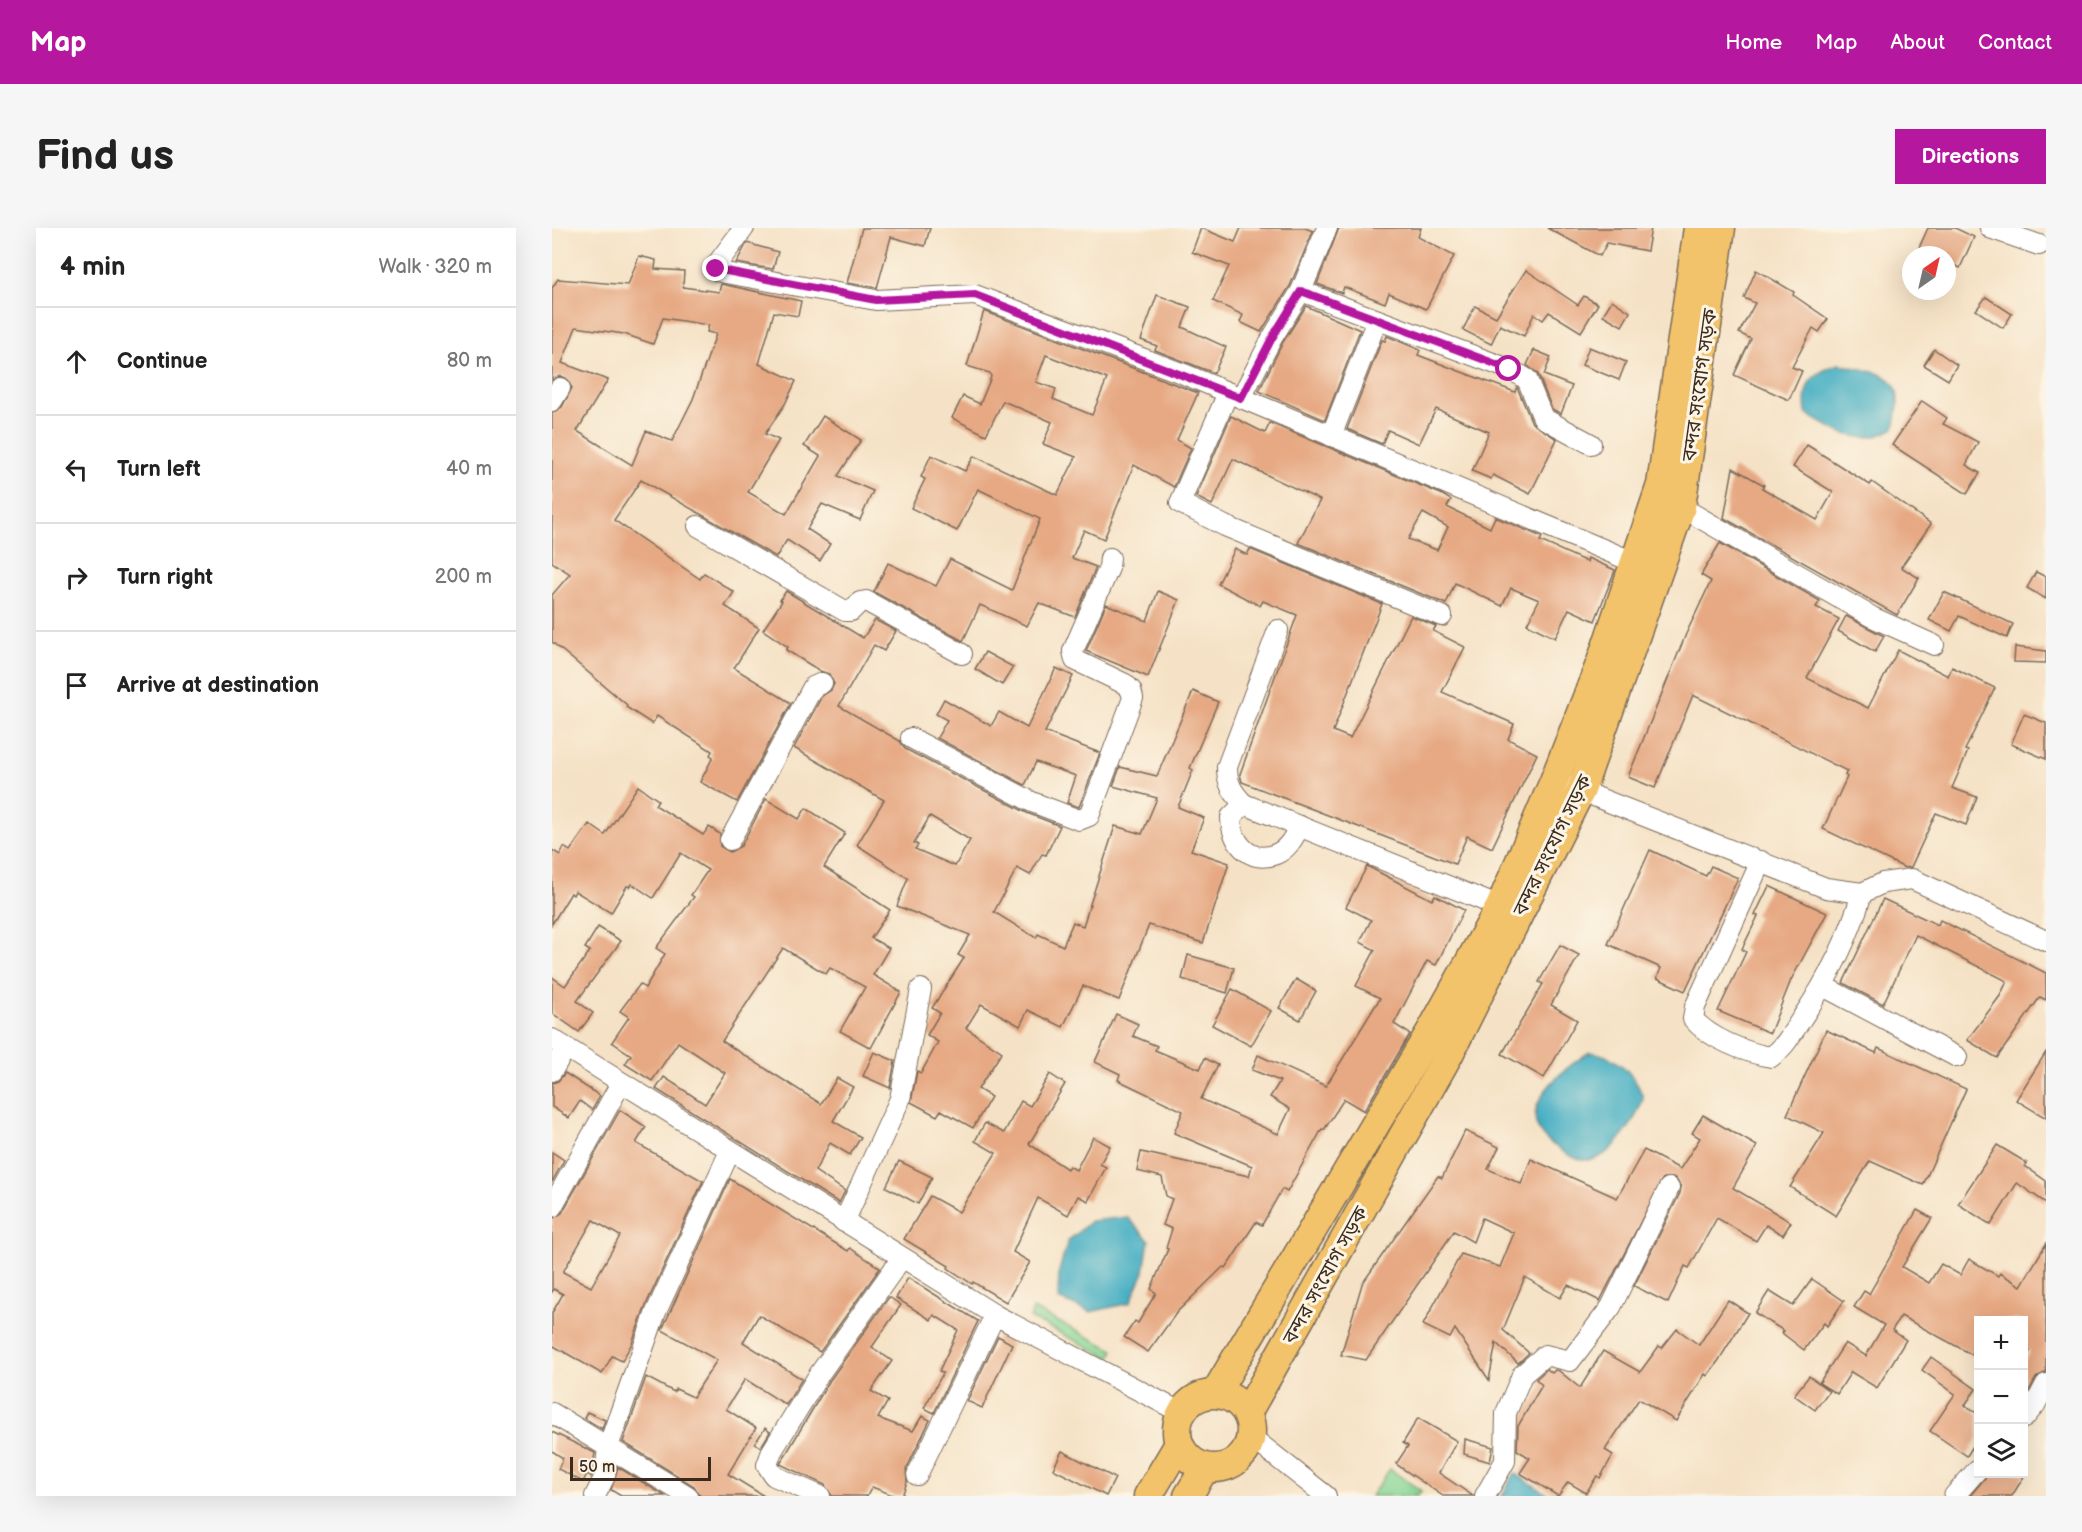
<!DOCTYPE html>
<html lang="en">
<head>
<meta charset="utf-8">
<style>
	:root { --surface:#fff; --page:#f6f6f6; --text:#222; --muted:#767676; --line:#e0e0e0; --accent:#b5179e }
	body { margin:0; font-family:"Balsamiq Sans","Noto Sans Bengali",sans-serif; background:var(--page); color:var(--text) }
	.controls { position:absolute; right:18px; bottom:18px; display:grid; overflow:hidden; border-radius:0px; box-shadow:0 6px 24px #0002 }
	.controls button { width:54px; height:54px; display:grid; place-items:center; padding:0; border:0; border-bottom:2px solid var(--line); background:var(--surface); color:var(--text); font:30px sans-serif }
	.compass { position:absolute; left:1350px; top:18px; width:54px; height:54px; border-radius:50%; background:var(--surface); box-shadow:0 6px 24px #0002; rotate:34deg }
	.scale { position:absolute; left:18px; bottom:15px; width:141px; box-sizing:border-box; padding-left:6px; border:3px solid #3b2a1e; border-top:0; font-size:16px; line-height:21px; white-space:nowrap; color:#3b2a1e; -webkit-text-stroke:4px #fcf5e5; paint-order:stroke }
	.stop { position:absolute; width:18px; height:18px; margin:-14px; border:4px solid #b5179e; border-radius:50%; background:#fff }
	.stop.end { background:#b5179e; border-color:#fff; box-shadow:0 2px 6px #0008 }
	.list { margin:0; padding:0; list-style:none }
	h2 { display:flex; justify-content:space-between; align-items:center; height:78px; margin:0; padding:0 24px; font-size:26px }
	h2 small { font-size:20px; font-weight:400; color:var(--muted) }
	.list li { display:grid; grid-template-columns:39px 1fr auto; gap:18px; align-items:center; box-sizing:border-box; height:108px; padding:0 24px; border-top:2px solid var(--line) }
	.list b { display:block; font-size:22px; white-space:nowrap }
	.list em { font-size:20px; font-style:normal; color:var(--muted) }
	.icon { flex:none; width:33px; height:33px; fill:none; stroke:currentColor; stroke-width:2; stroke-linecap:round; stroke-linejoin:round }
	.map { position:relative; flex:none; width:1494px; height:1268px; overflow:hidden; border-radius:0px }
	header { display:flex; align-items:center; gap:36px; box-sizing:border-box; height:84px; padding:0 30px; background:var(--accent); color:#fff }
	header strong { font-size:28px }
	nav { display:flex; gap:33px; margin-inline-start:auto; font-size:21px }
	.intro { display:flex; align-items:center; justify-content:space-between; box-sizing:border-box; height:144px; padding:0 36px }
	h1 { margin:0; font-size:42px }
	.button { padding:15px 27px; border-radius:0px; background:var(--accent); color:#fff; font-size:21px; font-weight:700 }
	main { display:flex; gap:36px; padding:0 36px }
	aside { flex:1; background:var(--surface); border-radius:0px; box-shadow:0 6px 24px #0002 }
	.map>svg:first-child { display:block }
</style>
</head>
<body>
<header>
<strong>Map</strong>
<nav><a>Home</a><a>Map</a><a>About</a><a>Contact</a></nav>
</header>
<div class="intro"><h1>Find us</h1><a class="button">Directions</a></div>
<main>
<aside>
<h2>4 min<small>Walk · 320 m</small></h2>
<ul class="list">
<li><svg class="icon" aria-label="ahead" viewBox="0 0 24 24"><path d="M12 20V5M6 11l6-6 6 6"/></svg><div><b>Continue</b></div><em>80 m</em></li>
<li><svg class="icon" aria-label="left" viewBox="0 0 24 24"><path d="M17 20v-9H6M10 6l-5 5 5 5"/></svg><div><b>Turn left</b></div><em>40 m</em></li>
<li><svg class="icon" aria-label="right" viewBox="0 0 24 24"><path d="M7 20v-9h11M14 6l5 5-5 5"/></svg><div><b>Turn right</b></div><em>200 m</em></li>
<li><svg class="icon" aria-label="arrive" viewBox="0 0 24 24"><path d="M6 21V4h12l-3 4 3 4H6"/></svg><div><b>Arrive at destination</b></div></li>
</ul>
</aside>
<div class="map">
<svg width="1494" height="1268" viewBox="0 0 1494 1268">
	<rect width="100%" height="100%" fill="#fcf5e5"/>
	<filter id="ink" filterUnits="userSpaceOnUse"><feTurbulence type="fractalNoise" baseFrequency=".0167" numOctaves="2"/><feDisplacementMap in="SourceGraphic" scale="12" xChannelSelector="R" yChannelSelector="G"/><feConvolveMatrix kernelMatrix="1 2 1 2 8 2 1 2 1" color-interpolation-filters="sRGB"/></filter>
	<filter id="wash" filterUnits="userSpaceOnUse"><feTurbulence type="fractalNoise" baseFrequency=".008" numOctaves="4" result="noise"/><feDisplacementMap in="SourceGraphic" scale="24" xChannelSelector="R" yChannelSelector="G"/><feGaussianBlur stdDeviation="1.35" result="paint"/><feColorMatrix in="noise" values="0 0 0 0 0 0 0 0 0 0 0 0 0 0 0 0 0 1.4 0 .05"/><feComposite in="paint" operator="in"/></filter>
	<g filter="url(#wash)">
		<rect width="100%" height="100%" fill="#f5e2c6"/>
		<g fill="#86d595" stroke="#60805a" stroke-width="1.5">
			<polygon points="481,1081 562,1122 558,1130 478,1090"/>
			<polygon points="838,1241 869,1263 865,1268 819,1268"/>
		</g>
		<g fill="#43adc2" stroke="#3f6c70" stroke-width="1.5">
			<path d="M1287,136c45,11 69,7 55,64 -32,20 -60,4 -88,-15 -4,-30 6,-40 33,-49z"/>
			<path d="M1038,824c25,3 44,20 53,45 -4,20 -32,63 -55,63 -12,1 -23,-7 -33,-14 -49,-31 5,-75 35,-94z"/>
			<polygon points="575,989 597,1012 592,1044 578,1075 538,1084 506,1071 507,1043 516,1013 539,993"/>
			<polygon points="962,1245 999,1268 950,1268"/>
		</g>
		<g id="blocks">
			<g fill="#e6a983" fill-rule="evenodd">
				<polygon points="310,0 378,0 373,18 339,9 325,60 295,55"/>
				<polygon points="649,0 683,14 689,0 753,0 761,3 738,58 709,104 688,94 691,87 661,73 677,38 640,24"/>
				<polygon points="787,0 869,0 866,9 902,28 874,81 837,65 833,75 792,59 790,65 765,56"/>
				<polygon points="995,0 1099,0 1095,23 1055,15 1048,28"/>
				<polygon points="1376,0 1403,0 1422,9 1408,40 1395,34 1395,27 1381,27 1367,20"/>
				<polygon points="195,15 226,24 221,41 184,35"/>
				<path d="M87,28l17,4 -1,9 29,2 -1,16 36,5 2,-8 80,17 -3,15 -24,-4 -15,52 37,17 -11,23 -20,30 14,6 -31,52 38,22 34,-58 -16,-10 19,-30 38,24 -23,36 35,15 -13,29 -38,-16 -15,25 23,15 -10,17 -33,-21 -11,17 -135,-77 -27,40 86,59 4,-6 30,19 -9,14 34,22 -25,40 57,35 -54,99 -37,-20 13,-25 -3,-2 2,-4 -55,-35 -5,8 -26,-17 1,-2 -75,-63v-47l18,-21 -18,-12v-149l10,-6 10,-19 -6,-10 -6,-2 -8,4v-92l6,-9 70,6zM111,90l46,7 -2,7 9,2 -23,65 -21,42 -26,-10 -14,34 -55,-34 31,-51 -46,-17 14,-36 48,7 29,10z"/>
				<polygon points="974,42 1026,77 1032,68 1046,76 1029,104 997,84 991,92 982,86 972,108 948,97 939,116 911,102 923,78 944,89"/>
				<polygon points="1204,42 1242,64 1241,67 1276,91 1267,104 1261,100 1240,139 1250,143 1237,172 1182,147 1199,111 1187,105 1203,75 1192,70"/>
				<polygon points="605,67 638,79 630,99 674,119 662,145 603,122 605,118 589,112"/>
				<polygon points="1434,69 1460,86 1451,100 1424,82"/>
				<polygon points="1060,72 1078,84 1070,98 1051,87"/>
				<polygon points="754,78 808,102 773,192 707,163 731,114"/>
				<path d="M432,83l214,82 -21,47 14,8 -17,39 -40,-22 -30,74 -20,-9 -12,28 24,9 -21,50 -36,-14 -12,23 -47,-21 -17,36 -89,-49 14,-29 48,23 14,-27 62,31 28,-71 -62,-30 -21,42 -46,-23 14,-29 -4,-2 10,-22 34,16 9,-15 83,39 19,-38 -33,-13 9,-22 -49,-21 -17,34 -34,-17 11,-22 17,8 11,-27 -1,-4 -23,-7zM494,127l61,24 -15,36 -39,-16 3,-10 -20,-7z"/>
				<polygon points="835,108 868,122 866,127 907,143 963,164 965,159 980,195 1005,211 978,266 941,247 939,251 920,243 937,204 884,181 867,216 836,202 830,216 795,201 830,112 833,113"/>
				<polygon points="1037,119 1074,134 1067,152 1030,137"/>
				<polygon points="1382,121 1405,137 1396,152 1372,137"/>
				<polygon points="982,122 999,129 992,147 1020,158 1009,186 1000,181 986,146 975,137"/>
				<polygon points="1370,173 1395,190 1391,196 1426,214 1414,237 1428,245 1415,266 1340,217"/>
				<path d="M679,188l34,17 5,-10 171,71 10,6 -4,7 43,21 5,-11 47,20 -2,4 47,21 1,-4 27,12 -20,51 -26,-12 -14,29 -28,-14 12,-24 -28,-12 -9,18 -47,-23 -9,21 -148,-61 22,-43 -87,-41 -21,46 -16,-8zM871,285l25,14 -11,23 -29,-11z"/>
				<polygon points="1255,217 1318,257 1320,254 1379,296 1349,339 1367,350 1345,387 1172,290 1181,240 1212,257 1210,260 1265,292 1281,264 1241,239"/>
				<polygon points="1168,315 1268,373 1264,379 1287,391 1255,450 1316,480 1346,422 1396,448 1400,439 1443,460 1413,522 1416,523 1400,560 1425,569 1414,597 1384,585 1359,639 1353,640 1271,601 1295,549 1293,547 1295,543 1141,467 1103,560 1076,549 1134,406 1159,353 1149,347"/>
				<polygon points="683,321 695,327 698,321 830,376 781,503 798,510 859,388 884,398 881,403 913,419 890,464 962,496 956,511 985,526 940,620 915,608 903,636 690,554 688,546 745,387 711,373 708,378 666,356"/>
				<polygon points="1484,344 1494,349 1494,371 1475,360"/>
				<path d="M234,363l77,47 12,-18 21,11 -12,20 -10,-6 -35,61 61,35 5,8 122,64 33,13 -14,29 -4,-1 -12,21 -13,-7 -23,44 42,26 2,-4 25,12 10,-24 10,4 32,-100 27,8 15,-36 -44,-12 7,-19 37,9 36,-85 25,11 -28,66 3,2 -15,37 26,11 -13,32 38,13 -26,80 -54,-18 -30,75 -36,-14 -20,41 -35,-17 -8,16 -39,-22 -15,24 36,24 -24,37 13,8 -18,31 -32,-18 -4,6 -26,-14 6,-31 4,2 17,-31 -11,-7 13,-22 -8,-5 32,-50 -6,-3 12,-20 -73,-29 11,-28 -51,-33 27,-45 -90,-52 28,-52 9,-6 3,-6 -5,-10 -9,-3 -34,-21 2,-3 -25,-17 19,-29 -2,-1zM378,588l40,24 -15,26 -40,-17 3,-4 -4,-2z"/>
				<polygon points="606,363 627,372 596,449 534,423 554,376 595,393"/>
				<polygon points="1392,364 1461,396 1455,410 1407,388 1399,403 1377,392"/>
				<polygon points="1294,388 1332,408 1323,424 1286,403"/>
				<polygon points="1463,419 1494,423 1494,435 1462,434"/>
				<polygon points="433,424 461,439 450,457 423,441"/>
				<polygon points="504,440 521,448 493,504 548,525 527,579 515,575 524,548 484,534 473,557 385,510 395,492 384,486 392,471 439,498 447,484 475,500"/>
				<polygon points="1472,486 1494,495 1494,531 1459,516"/>
				<polygon points="86,558 106,572 103,577 151,607 157,599 168,606 168,618 178,624 189,618 214,571 247,591 254,580 293,605 272,639 338,682 319,710 337,720 321,747 349,764 319,820 288,803 313,759 278,740 274,746 231,720 170,813 269,876 285,850 301,859 281,893 309,909 298,927 278,915 263,943 293,963 287,975 104,861 112,849 153,876 173,845 126,814 100,853 73,836 79,827 60,814 77,789 68,783 88,756 93,760 113,726 104,720 142,669 139,667 156,642 129,625 101,670 80,656 78,659 75,658 59,685 23,663 21,667 19,665 0,696 0,622 8,627 12,619 18,623 37,596 53,607"/>
				<polygon points="1098,622 1154,648 1159,638 1186,650 1133,763 1105,750 1109,740 1056,716"/>
				<polygon points="815,638 880,672 883,667 912,682 884,737 875,733 842,796 858,806 812,883 792,871 772,902 770,901 735,964 730,961 710,997 704,994 674,1040 671,1039 625,1084 596,1124 572,1109 583,1093 586,1095 604,1065 599,1061 616,1021 614,1020 620,1001 611,997 620,971 614,968 610,949 585,943 589,924 697,948 700,938 622,905 631,883 566,852 568,846 543,834 564,786 586,796 581,808 605,818 603,822 648,841 653,830 666,837 649,871 726,906 738,881 718,869 728,853 700,842 706,827 774,858 828,770 804,758 823,722 808,714 819,692 794,679"/>
				<polygon points="1217,658 1275,685 1239,752 1218,805 1166,783 1194,724 1190,721 1206,688 1203,687"/>
				<polygon points="1331,671 1386,697 1388,692 1494,745 1494,772 1488,769 1445,830 1415,812 1448,768 1455,753 1364,707 1331,776 1291,755"/>
				<polygon points="46,699 69,713 25,773 41,785 27,804 0,785 0,749 13,758 38,723 33,720"/>
				<polygon points="1008,717 1027,727 999,777 1025,792 992,850 950,826 991,756 987,754"/>
				<polygon points="636,727 682,740 675,765 630,751"/>
				<polygon points="744,751 764,763 748,792 727,780"/>
				<polygon points="680,761 719,783 699,818 660,797"/>
				<polygon points="1274,802 1324,825 1326,820 1414,861 1371,957 1318,933 1284,988 1238,959 1272,905 1235,887"/>
				<polygon points="322,824 343,833 338,860 311,848"/>
				<polygon points="1494,824 1494,890 1464,872"/>
				<polygon points="13,845 48,868 40,882 28,873 17,890 0,879 0,855 6,853"/>
				<polygon points="498,846 513,856 477,916 515,941 517,938 524,942 541,909 558,918 548,936 554,939 536,973 526,968 516,987 486,970 461,1024 478,1034 454,1074 421,1054 420,1056 396,1040 397,1038 352,1011 378,968 407,984 444,925 423,913 433,895 452,905 469,873 478,878"/>
				<path d="M68,882l26,17 -10,16 67,38 -58,126 -13,36 -10,18 -10,-5 -10,18 -50,-29v-32l11,-19 -9,-5 -2,3v-73l10,-6zM41,992l27,16 -29,51 -28,-15z"/>
				<polygon points="1151,887 1205,918 1181,960 1239,994 1231,1007 1214,997 1204,1013 1165,990 1137,1040 1133,1038 1116,1075 1082,1058 1128,965 1129,959 1123,950 1111,950 1048,1073 1016,1057 1008,1070 973,1049 951,1102 977,1125 966,1135 944,1115 937,1152 903,1101 898,1110 871,1097 909,1026 948,1039 962,1005 930,990 921,1014 902,1003 814,1132 789,1127 810,1056 886,948 890,950 913,903 947,919 936,941 969,956 979,931 1065,970 1092,922 1128,941 1148,910 1140,905"/>
				<polygon points="1445,917 1475,935 1473,938 1494,953 1494,975 1465,955 1439,997 1406,976"/>
				<polygon points="0,924 12,932 0,954"/>
				<polygon points="347,933 380,949 366,976 334,959"/>
				<polygon points="178,951 296,1023 298,1020 328,1040 268,1124 207,1087 191,1114 250,1151 234,1177 193,1151 174,1181 204,1200 176,1246 212,1268 148,1268 142,1258 71,1214 94,1149 122,1164 124,1161 141,1169 165,1132 110,1102"/>
				<polygon points="1365,982 1380,990 1350,1039 1377,1055 1389,1036 1408,1047 1417,1031 1446,1048 1448,1045 1469,1058 1494,1016 1494,1144 1484,1150 1472,1172 1472,1133 1478,1123 1472,1120 1472,1092 1426,1092 1426,1130 1349,1088 1340,1102 1354,1112 1325,1160 1299,1144 1285,1166 1267,1155 1293,1115 1314,1128 1332,1097 1302,1079 1312,1063 1317,1066"/>
				<polygon points="356,1050 426,1093 382,1185 372,1180 391,1145 387,1143 406,1102 382,1087 379,1092 344,1070"/>
				<polygon points="1260,1051 1292,1073 1275,1098 1272,1095 1252,1122 1230,1105 1232,1103 1203,1085 1217,1063 1241,1078"/>
				<polygon points="337,1069 349,1077 320,1119 340,1133 319,1163 336,1173 326,1190 361,1203 370,1188 378,1192 354,1242 355,1254 350,1268 343,1268 320,1259 315,1268 280,1268 273,1257 228,1236 278,1152"/>
				<polygon points="1176,1072 1196,1085 1167,1132 1155,1148 1153,1146 1124,1193 1087,1171 1053,1222 1061,1227 1048,1250 1045,1248 1034,1265 1016,1254 1006,1268 968,1245 978,1230 965,1222 966,1198 990,1157 984,1151 995,1141 1000,1145 1003,1142 1007,1143 1028,1160 1051,1123 1088,1144 1107,1118 1110,1120 1125,1101 1147,1117"/>
				<polygon points="446,1108 460,1116 430,1180 415,1173"/>
				<polygon points="1379,1129 1424,1161 1413,1177 1426,1186 1426,1210 1415,1228 1378,1203 1403,1166 1370,1142"/>
				<polygon points="1257,1148 1277,1163 1263,1182 1242,1167"/>
				<polygon points="35,1184 53,1192 50,1201 32,1190"/>
				<polygon points="866,1190 905,1213 887,1245 921,1268 891,1268 844,1236 856,1218 851,1215"/>
				<polygon points="213,1200 218,1204 209,1219 203,1215"/>
				<polygon points="0,1204 43,1225 39,1249 35,1246 31,1254 6,1241 11,1230 0,1223"/>
				<polygon points="913,1211 941,1219 938,1234 912,1226"/>
				<polygon points="510,1223 563,1250 554,1268 501,1241"/>
				<polygon points="66,1239 113,1268 69,1268 59,1262"/>
				<polygon points="1437,1245 1474,1245 1460,1268 1418,1268"/>
			</g>
		</g>
	</g>
	<g filter="url(#ink)">
		<use href="#blocks" fill-opacity="0" stroke="#7c6a59" stroke-width="1.5"/>
		<g fill="none" stroke-linecap="round" stroke-linejoin="round">
			<defs>
				<g id="minor">
					<polyline points="192,0 165,36 164,41 168,44 324,72 423,67 632,146 1084,335"/>
					<polyline points="1438,0 1487,17"/>
					<polyline points="749,63 957,141 975,151 991,190 1039,216"/>
					<polyline points="676,165 628,275 673,298 890,388"/>
					<polyline points="689,170 720,110 749,63 775,0"/>
					<polyline points="0,173 8,160"/>
					<polyline points="779,208 825,92"/>
					<polyline points="1129,279 1320,389 1382,417"/>
					<polyline points="146,298 293,383 299,383 308,374 314,373 410,426"/>
					<path d="M726,402l-51,137c0,16 5,25 17,37l256,103"/>
					<polyline points="359,510 480,574 527,592 537,588 581,470 579,462 573,456 523,432 521,423 557,340 558,330"/>
					<polyline points="1019,559 1274,660 1310,665 1331,655 1360,651 1494,713"/>
					<path d="M692,576l-13,13c0,24 18,48 45,37 12,-5 18,-17 24,-28"/>
					<polyline points="178,612 261,459 270,455"/>
					<path d="M1209,633l-66,146 -2,12c16,19 53,34 78,38 14,-10 22,-25 31,-39 27,-40 47,-80 60,-125"/>
					<polyline points="1271,758 1405,829"/>
					<polyline points="0,811 443,1087 630,1185"/>
					<polyline points="0,843 13,821"/>
					<polyline points="0,979 69,855"/>
					<polyline points="292,994 348,871 369,761"/>
					<polyline points="0,1185 136,1268"/>
					<polyline points="1472,1190 1483,1177 1494,1156"/>
					<polyline points="699,1209 774,1268"/>
					<polyline points="365,1247 443,1087"/>
					<polyline points="43,1268 53,1248 56,1219 104,1084 178,923"/>
					<polyline points="268,1268 222,1248 215,1237 220,1223 268,1145 349,1031"/>
					<polyline points="933,1268 953,1233 954,1185 970,1147 993,1127 1018,1133 1059,1079 1117,960"/>
					<polyline points="1402,1268 1426,1241"/>
				</g>
				<g id="highway">
					<polyline points="664,1164 879,803 948,679 1002,553 1049,434 1109,257 1146,0"/>
					<circle cx="662" cy="1203" r="37"/>
					<polyline points="695,1185 896,828 1029,562 1129,279 1169,0"/>
					<polyline points="596,1268 627,1216"/>
					<polyline points="636,1268 653,1240"/>
				</g>
			</defs>
			<use href="#minor" stroke="#7c6a59" stroke-width="22"/>
			<use href="#highway" stroke="#7c6a59" stroke-width="31"/>
			<use href="#minor" stroke="#fff" stroke-width="20"/>
			<use href="#highway" stroke="#f2c36a" stroke-width="28"/>
		</g>
	</g>
	<g fill="none" stroke-linecap="round" stroke-linejoin="round" filter="url(#ink)">
		<polyline stroke="#b5179e" stroke-width="8" points="164,41 324,72 423,67 689,170 720,110 749,63 957,141"/>
	</g>
	<g text-anchor="middle" stroke-width="6" stroke-linejoin="round" paint-order="stroke">
		<g font-size="20" fill="#3b2a1e" stroke="#fcf5e5">
			<text transform="translate(1147 157) rotate(-82)" y="7">বন্দর সংযোগ সড়ক</text>
			<text transform="translate(1000 617) rotate(-64)" y="7">বন্দর সংযোগ সড়ক</text>
			<text transform="translate(773 1047) rotate(-61)" y="7">বন্দর সংযোগ সড়ক</text>
		</g>
	</g>
</svg>
<div class="controls">
<button>+</button>
<button>−</button>
<button><svg class="icon" aria-label="layers" viewBox="0 0 24 24"><path d="M12 4l9 5-9 5-9-5zM3 14l9 5 9-5"/></svg></button>
</div>
<svg class="compass" viewBox="-18 -18 36 36"><path d="M0-13l5 13h-10z" fill="#e53935"/><path d="M0 13l5-13h-10z" fill="#767676"/></svg>
<div class="scale">50 m</div>
<div class="stop" style="left:957px;top:141px"></div>
<div class="stop end" style="left:164px;top:41px"></div>
</div>
</main>
</body>
</html>
